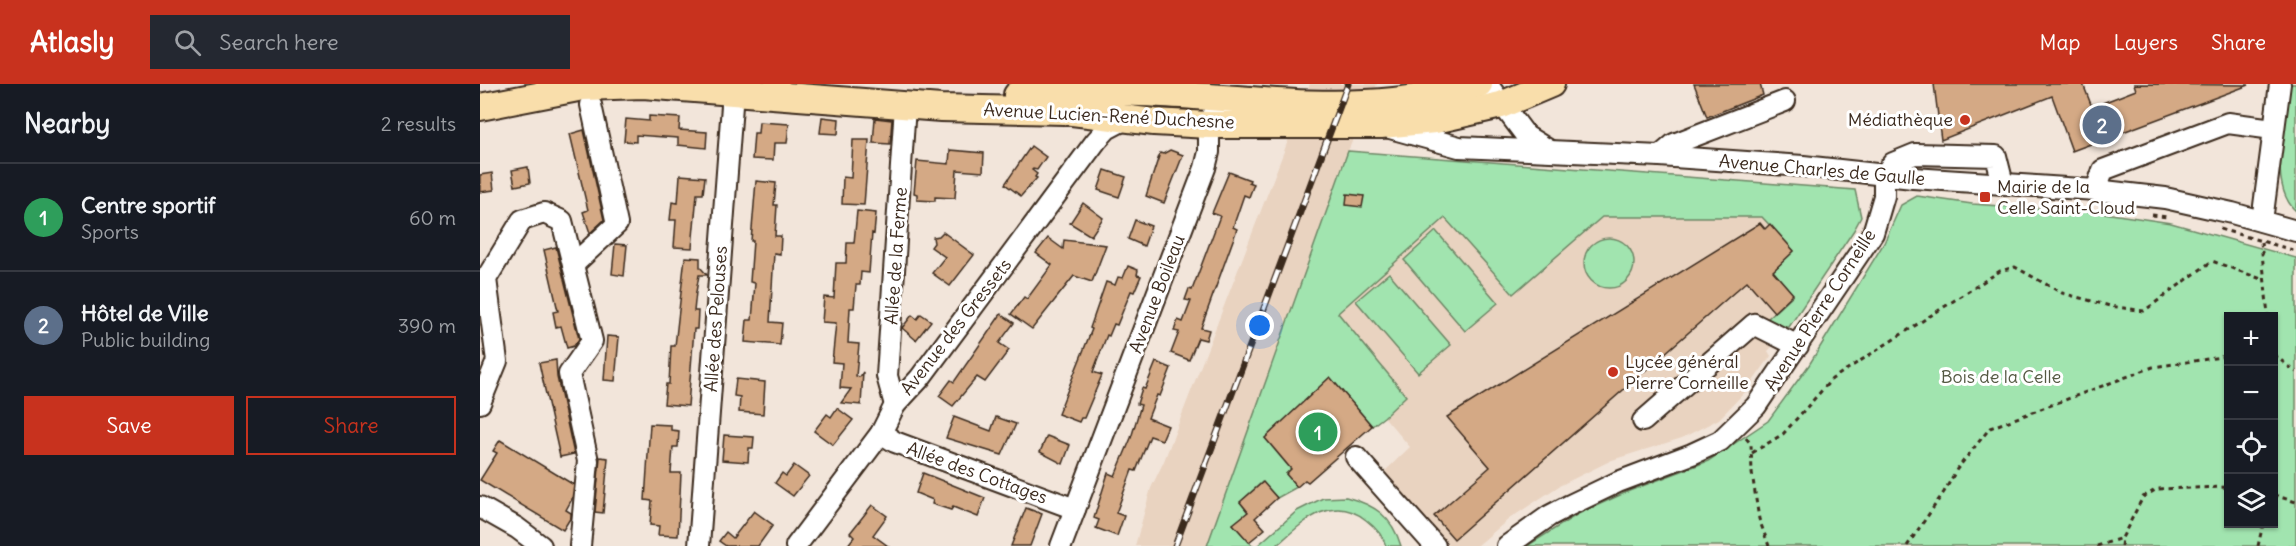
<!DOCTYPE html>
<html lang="en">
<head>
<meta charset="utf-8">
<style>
	:root { --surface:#171b24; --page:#242831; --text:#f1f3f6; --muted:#9ea1a6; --line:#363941; --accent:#c8321e }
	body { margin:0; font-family:Delius,sans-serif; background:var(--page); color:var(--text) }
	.controls { position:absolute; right:18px; bottom:18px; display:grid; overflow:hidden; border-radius:0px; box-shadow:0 2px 4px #0004 }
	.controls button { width:54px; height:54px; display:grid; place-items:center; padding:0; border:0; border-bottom:2px solid var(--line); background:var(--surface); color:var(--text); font:30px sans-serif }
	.you { position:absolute; left:780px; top:242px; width:21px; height:21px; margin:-15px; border:4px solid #fff; border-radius:50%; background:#1a73e8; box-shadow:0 0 0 9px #1a73e833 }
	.badge { display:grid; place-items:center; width:39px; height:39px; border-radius:50%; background:var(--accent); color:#fff; font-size:20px; font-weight:700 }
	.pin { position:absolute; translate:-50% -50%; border:3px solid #fff; box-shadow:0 2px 6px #0006 }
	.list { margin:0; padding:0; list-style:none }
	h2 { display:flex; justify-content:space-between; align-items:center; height:78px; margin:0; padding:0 24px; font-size:26px }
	h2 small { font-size:20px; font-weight:400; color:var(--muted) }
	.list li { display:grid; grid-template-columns:39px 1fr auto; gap:18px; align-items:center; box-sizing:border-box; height:108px; padding:0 24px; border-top:2px solid var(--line) }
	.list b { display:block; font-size:22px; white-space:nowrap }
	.list p { margin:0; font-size:20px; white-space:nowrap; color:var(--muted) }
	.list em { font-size:20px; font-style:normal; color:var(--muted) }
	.actions { display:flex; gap:12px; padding:18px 24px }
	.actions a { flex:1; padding:14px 0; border:2px solid var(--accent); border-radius:0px; text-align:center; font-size:21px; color:var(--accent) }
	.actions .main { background:var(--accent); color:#fff }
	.icon { flex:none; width:33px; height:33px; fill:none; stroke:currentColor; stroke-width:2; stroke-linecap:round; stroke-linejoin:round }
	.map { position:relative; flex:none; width:1816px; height:462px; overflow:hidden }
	header { display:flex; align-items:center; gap:36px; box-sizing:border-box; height:84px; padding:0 30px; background:var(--accent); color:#fff }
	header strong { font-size:28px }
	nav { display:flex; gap:33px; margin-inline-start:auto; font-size:21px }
	.search { width:420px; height:54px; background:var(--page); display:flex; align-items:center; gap:15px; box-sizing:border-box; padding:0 21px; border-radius:0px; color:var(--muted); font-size:22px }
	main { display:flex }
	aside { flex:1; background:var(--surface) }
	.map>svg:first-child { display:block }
</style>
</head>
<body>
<header>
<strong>Atlasly</strong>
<div class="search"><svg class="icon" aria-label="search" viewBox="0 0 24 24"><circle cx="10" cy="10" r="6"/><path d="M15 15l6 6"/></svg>Search here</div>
<nav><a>Map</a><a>Layers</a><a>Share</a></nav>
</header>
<main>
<aside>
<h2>Nearby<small>2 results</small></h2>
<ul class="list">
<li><span class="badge" style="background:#2e9e5b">1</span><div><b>Centre sportif</b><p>Sports</p></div><em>60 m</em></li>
<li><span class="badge" style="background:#5c6f8a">2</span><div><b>Hôtel de Ville</b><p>Public building</p></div><em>390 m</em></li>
</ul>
<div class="actions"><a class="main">Save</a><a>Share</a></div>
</aside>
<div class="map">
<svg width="1816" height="462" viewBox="0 0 1816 462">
	<rect width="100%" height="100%" fill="#f2e5da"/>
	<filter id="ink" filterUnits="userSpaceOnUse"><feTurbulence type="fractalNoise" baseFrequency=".0167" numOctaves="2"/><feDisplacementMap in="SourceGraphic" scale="12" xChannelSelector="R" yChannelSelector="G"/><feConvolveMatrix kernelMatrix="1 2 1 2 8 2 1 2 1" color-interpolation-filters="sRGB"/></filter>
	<g filter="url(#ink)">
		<polygon fill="#e9d3c0" points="830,0 897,0 868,67 1375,106 1381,133 1374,146 1309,243 1304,243 1288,258 1292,263 1288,267 1291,272 1266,307 1239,335 1202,354 1132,376 1079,402 1029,435 997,462 969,462 903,389 930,363 852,272 799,261 727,462 655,462 671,404 684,377"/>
		<g fill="#a1e4af" stroke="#6e8766" stroke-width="1.5" fill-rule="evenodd">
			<path d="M1810,0h6v127c-29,-25 -11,-93 -6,-127z"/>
			<polygon points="868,67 1375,106 1381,133 1374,146 1309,243 1304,243 1286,236 1313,211 1293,187 1314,167 1282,133 1122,133 1033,210 965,134 858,229 926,312 904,333 892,342 850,293 785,354 811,385 806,390 817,403 797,414 782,398 760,418 768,428 753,440 773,462 727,462"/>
			<path d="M1437,112l55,8 132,9 67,10 125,35v288h-769l51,-32 51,-23 79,-30 60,-40 41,-56 75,-122 17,-38zM1748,232h46v208h-46z"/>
			<polygon points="956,147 1018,219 985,247 924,176"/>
			<circle cx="1129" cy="179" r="25"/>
			<polygon points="909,189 971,261 938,289 876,217"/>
			<path d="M866,413c29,8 46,19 55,49h-15c-3,-11 -11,-19 -20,-26 -34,-28 -64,3 -90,26h-19l40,-35 26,-13z"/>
		</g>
		<g fill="#d4a985" stroke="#3b2a1e" stroke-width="1.5">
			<polygon points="1214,0 1280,0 1283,11 1227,33"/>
			<polygon points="1454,0 1603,0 1612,23 1656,6 1654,0 1769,1 1592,67 1572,12 1461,56"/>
			<polygon points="169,32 200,34 199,46 227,48 226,64 198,61 198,54 156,51 156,58 144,57 146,35 169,37"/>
			<polygon points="342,33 359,35 358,50 340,49"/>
			<polygon points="395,34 412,36 410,60 393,59"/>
			<polygon points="279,38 309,40 307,59 294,59 293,76 272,75 274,49 278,49"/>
			<polygon points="104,46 124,136 110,149 103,128 108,126 90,50"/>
			<polygon points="373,56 389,56 384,121 362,120 363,93 371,94"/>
			<polygon points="551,62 566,73 557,86 553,85 552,86 557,90 555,93 557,94 541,112 525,100"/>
			<polygon points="470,66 504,69 503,88 477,86 475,114 455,113 455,117 437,116 437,110 434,109 437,77 469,80"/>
			<polygon points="690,66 703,71 684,119 666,112 680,69 683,70"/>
			<polygon points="48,83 50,99 35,102 32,86"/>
			<polygon points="625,86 646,93 639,113 618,106"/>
			<polygon points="749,88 770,96 769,98 774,100 769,113 764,111 753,143 757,145 721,244 729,246 726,256 718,254 709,276 691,269 699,248 694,247 698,236 703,238 711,217 705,216 709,205 712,206 740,132 732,129"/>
			<polygon points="12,89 14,106 0,108 0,91"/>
			<polygon points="200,91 225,93 223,110 217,110 212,164 194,163 196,136 190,136 192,118 198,119"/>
			<polygon points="276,97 296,99 294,121 297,121 295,152 301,152 300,170 294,169 290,238 302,239 300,261 265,258 267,236 272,236 275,199 270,198 273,157 271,157"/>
			<polygon points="867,110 884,112 882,123 866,121"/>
			<polygon points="603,119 623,134 611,152 590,139"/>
			<polygon points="377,127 396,129 394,150 392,149 389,189 381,188 380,201 376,201 374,224 370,224 368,259 379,260 376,292 380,293 383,288 381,321 361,319 371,305 360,304 362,279 352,278 356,239 342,238 344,213 354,214 356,179 366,179 367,159 374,159"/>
			<polygon points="655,136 671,142 664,162 648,155"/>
			<polygon points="1280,139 1285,145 1290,140 1314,167 1293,187 1313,210 1294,228 1267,197 974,455 954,432 1010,383 967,333"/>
			<polygon points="463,148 494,171 470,202 452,189 465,173 451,163 454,159 453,153 459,152"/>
			<polygon points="568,154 583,165 584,156 626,161 612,198 594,192 552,245 531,230 544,213 547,215 572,181 556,169"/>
			<polygon points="135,160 147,161 144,192 132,190"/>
			<polygon points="76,163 99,255 94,262 87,264 81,242 76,243 73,228 78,227 64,166"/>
			<polygon points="205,173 220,174 220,183 227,191 219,191 216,208 214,227 218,227 217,245 214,245 208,322 184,320 186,300 189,300 191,262 195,262"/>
			<polygon points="648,182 658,186 657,191 661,192 654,208 651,207 637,241 634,240 629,252 627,251 613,288 622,291 604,334 601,334 599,338 578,330 612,245 610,244 626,198 635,201 638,193 643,194"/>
			<polygon points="441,230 451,237 436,256 422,244 432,231 437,235"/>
			<polygon points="521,230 534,239 519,259 529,266 505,298 497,293 473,322 459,312 471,296 474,298"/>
			<polygon points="127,252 139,253 135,297 124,296"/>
			<polygon points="76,276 77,293 94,370 80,373 59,279"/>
			<polygon points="676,278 691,284 680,312 677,311 668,334 688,342 682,356 670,352 656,387 652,386 636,429 644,432 637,452 616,444 619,436 614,434 628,389 635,392 651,354 661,321 657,320 662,304 665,305"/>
			<polygon points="850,293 892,342 828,398 825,396 817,403 806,390 811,385 785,354"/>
			<polygon points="256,295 285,298 283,330 259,328 260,313 254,312"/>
			<polygon points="357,324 373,336 353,361 334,347 347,330 351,333"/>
			<polygon points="474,333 511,347 516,333 536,340 522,371 466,354"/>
			<polygon points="170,340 191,341 191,346 199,347 198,363 193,363 191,389 201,389 198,452 178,451 179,442 170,441 172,417 165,416"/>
			<polygon points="244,351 274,353 273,364 269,364 268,378 242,376"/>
			<polygon points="567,352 590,361 583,380 560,368"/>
			<polygon points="20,356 94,401 92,415 86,426 91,429 91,433 83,446 0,396 17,369 13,367"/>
			<polygon points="120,373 128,374 123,429 115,428"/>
			<polygon points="314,381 329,392 313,412 295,399 302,389 306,392"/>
			<polygon points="443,389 505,414 498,433 473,423 471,426 452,420 453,416 436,409"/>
			<polygon points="783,398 797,414 775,434 785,445 769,458 753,440 768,428 760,418"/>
			<polygon points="392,421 407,432 393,451 408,462 367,462 374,453 370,449"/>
			<polygon points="546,424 562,430 550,462 531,462"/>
			<polygon points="274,427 293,441 278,462 246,462 239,457 246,448 253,454"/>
		</g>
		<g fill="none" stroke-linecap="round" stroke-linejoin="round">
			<defs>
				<g id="minor">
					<polyline points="1007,0 1046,52 1067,65"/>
					<polyline points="910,44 979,63 1180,72 1323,82 1433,94 1616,106 1685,114 1752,129 1816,147"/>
					<polyline points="1180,72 1194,60 1305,17"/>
					<polyline points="1404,91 1413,79 1435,70 1516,72 1523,100"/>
					<polyline points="1616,106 1623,86 1748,39 1793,45"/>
					<polyline points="1782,137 1800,0"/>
					<polyline points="93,181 137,140 111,21"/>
					<polyline points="0,319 17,277 6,195 42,136 64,129 82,137 112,257 89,290 108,377 100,462"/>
					<polyline points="415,321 407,292 425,22"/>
					<polyline points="1163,337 1274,240 1318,262"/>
					<polyline points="401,349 415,358 595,425"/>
					<polyline points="876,373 955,462"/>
					<polyline points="0,423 37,444 61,462"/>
					<polyline points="219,462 253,8"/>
					<polyline points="316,462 401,349 415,321 440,294 616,57 627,45 646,35 647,32"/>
					<polyline points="581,462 725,84 729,68 729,41 732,31 740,25 763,25"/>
					<polyline points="1027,462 1069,432 1090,421 1138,398 1212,370 1240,357 1276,322 1393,149 1404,112 1404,91"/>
				</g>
				<g id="major">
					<path d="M537,11c49,-3 97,-4 146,-1 77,4 154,15 231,7 29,-3 58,-10 85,-17"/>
					<polyline points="0,23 103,3 163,1 461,24 584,27 674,38 729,41 901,41 955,36 1021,21 1071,0"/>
				</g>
			</defs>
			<use href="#minor" stroke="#3b2a1e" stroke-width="24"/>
			<use href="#major" stroke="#3b2a1e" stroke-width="30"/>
			<g stroke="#3b2a1e" stroke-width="3" stroke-dasharray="4.5 4.5" stroke-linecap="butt">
				<polyline points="1672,131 1687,133"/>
				<polyline points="1740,145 1816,167"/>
				<polyline points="1781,158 1788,232"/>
				<polyline points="1794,271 1816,288"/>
				<polyline points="1266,354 1271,360 1272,389 1279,435 1289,462"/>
				<polyline points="1272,369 1303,350 1352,295 1520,187 1535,183 1582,209 1630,222 1664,227 1732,177 1784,196"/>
				<polyline points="1794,411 1816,418"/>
				<polyline points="1427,462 1464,408 1477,385 1510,344 1673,283 1748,272"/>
				<polyline points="1617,462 1642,454 1663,413 1677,405 1748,403"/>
				<polyline points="1641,462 1642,454"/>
				<polyline points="1778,462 1783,440"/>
			</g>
			<use href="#minor" stroke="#fff" stroke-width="20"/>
			<use href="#major" stroke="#f9deab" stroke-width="26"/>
			<defs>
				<polyline id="rail" points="695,462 868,0"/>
			</defs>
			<use href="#rail" stroke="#3b2a1e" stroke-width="7"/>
			<use href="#rail" stroke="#fff" stroke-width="4.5" stroke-dasharray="14" stroke-linecap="butt"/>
		</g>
	</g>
	<g fill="#c8321e" stroke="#fff" stroke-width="2">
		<circle cx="1485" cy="36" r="6"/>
		<rect x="1499" y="107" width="12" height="12" rx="3"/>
		<circle cx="1133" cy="288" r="6"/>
	</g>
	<g text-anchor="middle" stroke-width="6" stroke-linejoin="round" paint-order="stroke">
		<g font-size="18" fill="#3b2a1e" stroke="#fff">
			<text transform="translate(629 32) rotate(3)" y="6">Avenue Lucien-René Duchesne</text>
			<text transform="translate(1342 86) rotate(5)" y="6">Avenue Charles de Gaulle</text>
			<text transform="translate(416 172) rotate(-86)" y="6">Allée de la Ferme</text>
			<text transform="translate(677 210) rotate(-69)" y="6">Avenue Boileau</text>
			<text transform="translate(1340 226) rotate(-57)" y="6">Avenue Pierre Corneille</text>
			<text transform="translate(236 235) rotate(-86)" y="6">Allée des Pelouses</text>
			<text transform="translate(476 243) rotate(-52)" y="6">Avenue des Gressets</text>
			<text transform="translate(497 389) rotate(20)" y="6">Allée des Cottages</text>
		</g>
		<g font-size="18" fill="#3b2a1e" stroke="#fff" text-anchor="start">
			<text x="1473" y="42" text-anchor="end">Médiathèque</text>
			<text x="1517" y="109">Mairie de la<tspan x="1517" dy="21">Celle Saint-Cloud</tspan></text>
			<text x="1145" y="284">Lycée général<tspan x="1145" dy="21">Pierre Corneille</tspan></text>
		</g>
		<g font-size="18" fill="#545842" stroke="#fff">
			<text x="1521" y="299">Bois de la Celle</text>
		</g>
	</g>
</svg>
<div class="controls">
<button>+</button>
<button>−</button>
<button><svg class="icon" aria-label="locate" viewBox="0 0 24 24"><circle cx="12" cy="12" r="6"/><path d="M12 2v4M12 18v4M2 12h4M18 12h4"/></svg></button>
<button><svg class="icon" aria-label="layers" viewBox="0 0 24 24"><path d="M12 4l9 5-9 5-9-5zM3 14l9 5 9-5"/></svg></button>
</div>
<div class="you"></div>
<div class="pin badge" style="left:838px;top:348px;background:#2e9e5b">1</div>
<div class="pin badge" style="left:1622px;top:41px;background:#5c6f8a">2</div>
</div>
</main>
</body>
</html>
